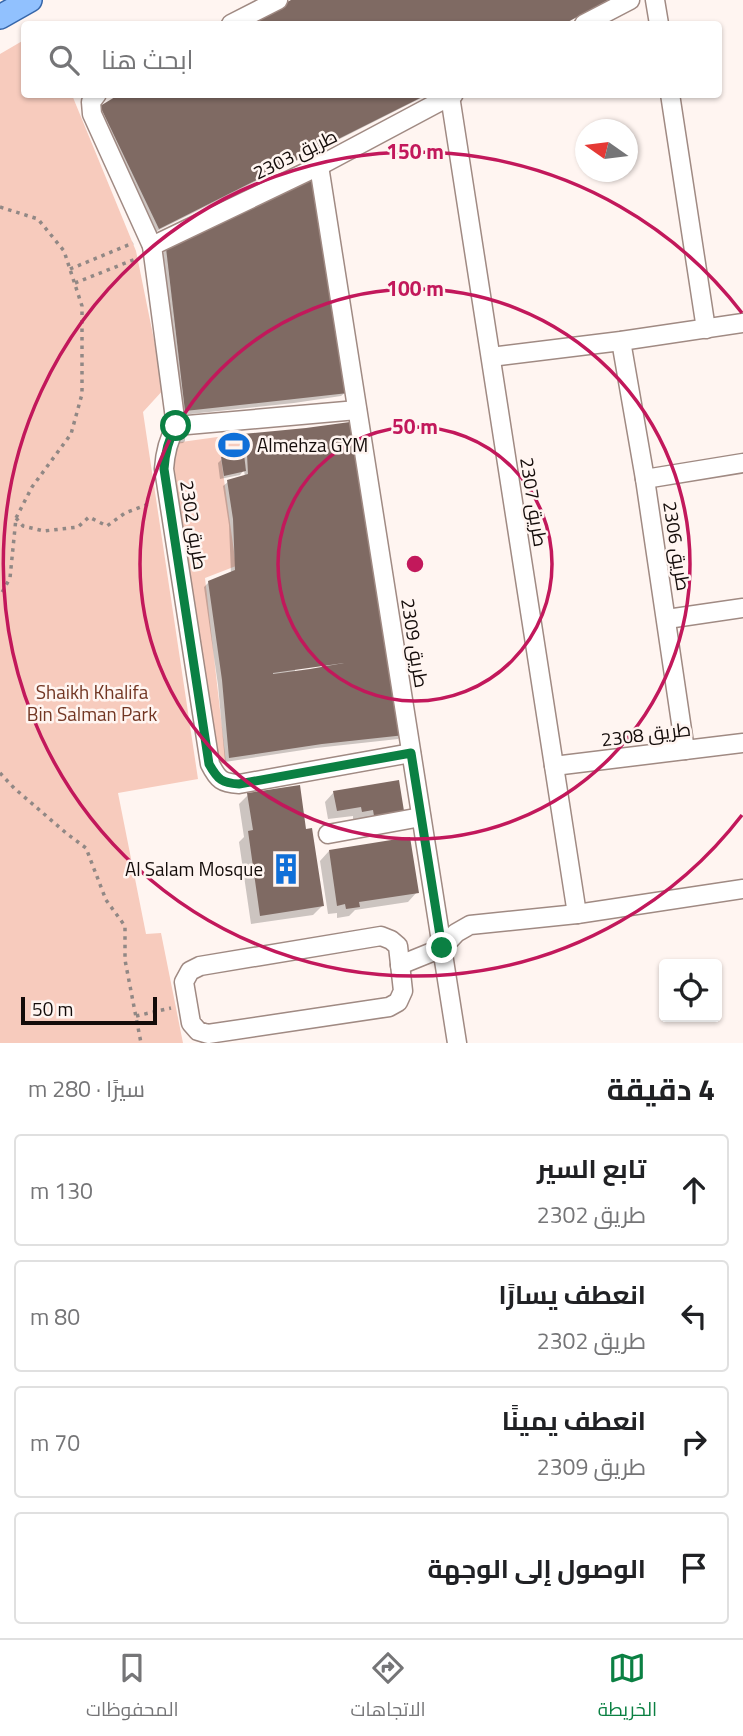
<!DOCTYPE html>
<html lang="ar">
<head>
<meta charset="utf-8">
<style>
	:root { --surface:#fff; --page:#f6f6f6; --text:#202124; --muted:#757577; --line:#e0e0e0; --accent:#0b8043 }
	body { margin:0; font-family:"Titillium Web",Cairo,sans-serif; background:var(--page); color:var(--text); direction:rtl }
	.controls { position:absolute; right:21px; bottom:21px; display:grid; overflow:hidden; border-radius:7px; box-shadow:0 2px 5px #0004 }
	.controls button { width:63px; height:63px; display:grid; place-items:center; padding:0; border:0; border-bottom:2px solid var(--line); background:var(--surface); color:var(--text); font:35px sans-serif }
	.compass { position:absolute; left:575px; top:119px; width:63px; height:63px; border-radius:50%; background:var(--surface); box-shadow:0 2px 5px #0004; rotate:284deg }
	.scale { position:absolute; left:21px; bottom:18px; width:136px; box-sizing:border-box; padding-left:7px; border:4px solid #140c0a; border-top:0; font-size:19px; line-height:24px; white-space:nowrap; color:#140c0a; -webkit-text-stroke:5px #fff5f1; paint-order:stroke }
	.stop { position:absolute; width:21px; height:21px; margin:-16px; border:5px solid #0b8043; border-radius:50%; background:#fff }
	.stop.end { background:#0b8043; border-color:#fff; box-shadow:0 2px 7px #0008 }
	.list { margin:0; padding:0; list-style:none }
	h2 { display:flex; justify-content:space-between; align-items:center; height:91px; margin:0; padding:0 28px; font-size:30px }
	h2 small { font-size:23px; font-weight:400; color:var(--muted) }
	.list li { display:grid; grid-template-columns:46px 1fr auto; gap:21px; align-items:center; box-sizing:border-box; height:112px; margin:0 14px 14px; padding:0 14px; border:2px solid var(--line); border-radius:7px }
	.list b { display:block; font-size:26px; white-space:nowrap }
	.list p { margin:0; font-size:23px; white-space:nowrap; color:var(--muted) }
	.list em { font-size:23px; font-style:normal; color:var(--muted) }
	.icon { flex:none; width:38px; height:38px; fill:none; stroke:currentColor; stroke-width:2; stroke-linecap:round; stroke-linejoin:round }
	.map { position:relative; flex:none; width:743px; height:1043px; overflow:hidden; direction:ltr }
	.search { position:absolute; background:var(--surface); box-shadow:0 2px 5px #0004; left:21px; right:21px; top:21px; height:77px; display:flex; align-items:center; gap:18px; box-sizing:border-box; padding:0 24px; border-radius:7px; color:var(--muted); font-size:26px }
	.sheet { height:595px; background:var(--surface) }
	nav { display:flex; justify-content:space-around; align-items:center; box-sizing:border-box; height:98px; border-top:2px solid var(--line); background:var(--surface); font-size:19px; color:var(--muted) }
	nav a { display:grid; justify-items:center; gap:4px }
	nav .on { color:var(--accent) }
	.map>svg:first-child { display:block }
</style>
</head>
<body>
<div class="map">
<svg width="743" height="1043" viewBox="0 0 743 1043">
	<rect width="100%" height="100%" fill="#fff5f1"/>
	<g fill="#f7cbbd">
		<polygon points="24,40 24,94 72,95 136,251 164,389 143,412 198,779 118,793 146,934 161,933 183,1043 0,1043 0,54"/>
		<polygon points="239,434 244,454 221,458 236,566 205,578 226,763 218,764 170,457 174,443"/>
	</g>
	<g fill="#0003" fill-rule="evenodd">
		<polygon points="294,0 609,0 564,24 248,24"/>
		<polygon points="123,94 429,94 155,232 97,111 101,107"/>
		<polygon points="167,249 346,392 341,396 294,403 181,415 162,254"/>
		<polygon points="185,430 185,441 183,443 174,444"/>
		<path d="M307,430l96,304 -5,5 -82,9 -91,14 -7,-77 -14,-98 5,-5 22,-8 -2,-49 -6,-39 5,-4 17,-5 -1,-7 -4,5 -20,4 -2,-16 4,-4 21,-3 -5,-16 4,-4zM323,664v5l-28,4v-5z"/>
		<polygon points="334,792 402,810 393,820 364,818 353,820 353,816 328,819 325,802"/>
		<polygon points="248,795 305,831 322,906 313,915 251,924 239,842 244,837 239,804"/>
		<polygon points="329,851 417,892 408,902 355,910 349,916 337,918 337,913 328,914 320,861"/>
	</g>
	<g fill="#7f6a63" fill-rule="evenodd">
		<polygon points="291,0 608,0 564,24 244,24"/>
		<polygon points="120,94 428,94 159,229 100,106"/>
		<polygon points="313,180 348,393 185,411 166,248 226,218"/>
		<path d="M350,422l55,313 -83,9 -93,14 -7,-78 -14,-99 27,-11 -2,-51 -6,-39 21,-6 -1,-20 -5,-20 64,-6zM344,663l-34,6 -37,5v-1z"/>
		<polygon points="244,454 246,471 224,476 221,457"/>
		<polygon points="399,780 404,811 374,816 373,810 362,812 361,807 337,811 333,791"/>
		<polygon points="300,785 306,829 312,828 324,906 260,916 248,831 253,830 247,793"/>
		<polygon points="410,837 419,893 359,902 360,907 346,909 345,904 337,906 329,850"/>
	</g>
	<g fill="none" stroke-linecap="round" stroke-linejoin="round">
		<defs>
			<g id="minor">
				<polyline points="655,0 659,24"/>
				<polyline points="231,24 278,0"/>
				<polyline points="584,24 630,0"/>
				<path d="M97,94l-6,8 1,12 60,132 24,180c-8,14 -11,27 -12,43l46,295c8,16 12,19 29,20l172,-31"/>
				<polyline points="670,94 706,329"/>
				<polyline points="450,96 577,914"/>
				<polyline points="319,166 457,1043"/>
				<polyline points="152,246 319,166 454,94"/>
				<polyline points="621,341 645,479 685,750"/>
				<polyline points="491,357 621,341 743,323"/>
				<polyline points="176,426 357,410"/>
				<polyline points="645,479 743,463"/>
				<polyline points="667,619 743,608"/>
				<polyline points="554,766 743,743"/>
				<polyline points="328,834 421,817"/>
				<polygon points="381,936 391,940 398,946 403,991 398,1002 389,1007 208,1034 198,1031 191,1023 184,982 190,971 200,966"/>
				<polyline points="400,965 442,948 456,933 470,925 577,914 743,889"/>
			</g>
			<polyline id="major" points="0,17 30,0"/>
		</defs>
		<use href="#minor" stroke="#a08a83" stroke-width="21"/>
		<use href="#major" stroke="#3666a9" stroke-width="26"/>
		<g stroke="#918885" stroke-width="3.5" stroke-dasharray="3.5 5" stroke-linecap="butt">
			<polyline points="0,207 38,219 64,251 82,306 82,394 71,434 32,487 16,518 10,578 0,596"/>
			<polyline points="70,269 133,243"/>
			<polyline points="75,283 138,258"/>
			<polyline points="16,518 23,526 44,531 78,527 89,517 107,526 125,513 151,503"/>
			<polyline points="0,773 14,788 66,833 86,848 106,900 125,926 125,960 141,1043"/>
			<polyline points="136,1016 171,1008"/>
		</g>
		<use href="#minor" stroke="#fff" stroke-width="18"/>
		<use href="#major" stroke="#91c1fe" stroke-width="23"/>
	</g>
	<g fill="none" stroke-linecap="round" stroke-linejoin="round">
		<path stroke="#0b8043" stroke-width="9" d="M176,426c-8,14 -11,27 -12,43l45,295c9,16 13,19 30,20l172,-31 31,195"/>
	</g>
	<g fill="none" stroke="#c2185b" stroke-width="3.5">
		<circle cx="415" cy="564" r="137"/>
		<circle cx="415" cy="564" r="275"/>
		<path d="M742 815A412 412 0 1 1 742 313"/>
	</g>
	<defs>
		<symbol id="stadium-bare" viewBox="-9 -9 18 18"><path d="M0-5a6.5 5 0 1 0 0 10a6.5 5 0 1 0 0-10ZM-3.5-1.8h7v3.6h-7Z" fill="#106fd8" stroke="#fff5f1" stroke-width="2.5" paint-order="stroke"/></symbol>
		<symbol id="building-bare" viewBox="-9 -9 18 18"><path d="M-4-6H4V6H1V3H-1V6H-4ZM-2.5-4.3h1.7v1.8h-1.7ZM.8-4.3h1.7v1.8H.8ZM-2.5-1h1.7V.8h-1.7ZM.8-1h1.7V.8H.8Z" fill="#106fd8" stroke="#fff5f1" stroke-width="2.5" paint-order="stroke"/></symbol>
	</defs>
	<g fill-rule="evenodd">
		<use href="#stadium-bare" x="212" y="423" width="44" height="44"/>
		<use href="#building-bare" x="264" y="847" width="44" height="44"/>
	</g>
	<g text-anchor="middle" stroke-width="5" stroke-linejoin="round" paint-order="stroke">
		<g font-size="19" fill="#140c0a" stroke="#fff5f1">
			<text transform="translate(295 154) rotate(-26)" y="7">طريق 2303</text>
			<text transform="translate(534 502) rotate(81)" y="7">طريق 2307</text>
			<text transform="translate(194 525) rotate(81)" y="7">طريق 2302</text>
			<text transform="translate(677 546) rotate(81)" y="7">طريق 2306</text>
			<text transform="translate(415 643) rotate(81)" y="7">طريق 2309</text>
			<text transform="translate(646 734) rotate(-7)" y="7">طريق 2308</text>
		</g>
		<g font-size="19" fill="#140c0a" stroke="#fff5f1" text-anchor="start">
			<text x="257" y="452">Almehza GYM</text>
			<text x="263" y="876" text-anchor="end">Al Salam Mosque</text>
		</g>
		<g font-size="19" fill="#723623" stroke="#fff5f1">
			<text x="92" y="699">Shaikh Khalifa<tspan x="92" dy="22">Bin Salman Park</tspan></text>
		</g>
	</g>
	<circle cx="415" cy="564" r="10" fill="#c2185b" stroke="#fff5f1" stroke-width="3.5"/>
	<g font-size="21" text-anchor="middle" font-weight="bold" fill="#c2185b" stroke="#fff5f1" stroke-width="5" stroke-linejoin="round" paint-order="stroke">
		<text x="415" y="159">150 m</text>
		<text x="415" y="296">100 m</text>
		<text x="415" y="434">50 m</text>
	</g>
</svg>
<div class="controls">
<button><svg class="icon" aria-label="locate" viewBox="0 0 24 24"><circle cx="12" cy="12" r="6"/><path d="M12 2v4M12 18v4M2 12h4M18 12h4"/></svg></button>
</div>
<svg class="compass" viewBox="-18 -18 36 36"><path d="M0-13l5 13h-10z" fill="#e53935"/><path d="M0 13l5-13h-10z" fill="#757577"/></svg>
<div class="scale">50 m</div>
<div class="stop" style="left:176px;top:426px"></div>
<div class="stop end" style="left:442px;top:948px"></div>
<div class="search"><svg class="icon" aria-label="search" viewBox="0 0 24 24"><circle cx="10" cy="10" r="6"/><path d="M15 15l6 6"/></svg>ابحث هنا</div>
</div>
<section class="sheet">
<h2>4 دقيقة<small>سيرًا · 280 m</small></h2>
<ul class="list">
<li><svg class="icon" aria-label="ahead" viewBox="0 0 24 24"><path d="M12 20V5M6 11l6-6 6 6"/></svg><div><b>تابع السير</b><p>طريق 2302</p></div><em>130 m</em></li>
<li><svg class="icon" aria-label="left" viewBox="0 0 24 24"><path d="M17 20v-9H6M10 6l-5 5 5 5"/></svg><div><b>انعطف يسارًا</b><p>طريق 2302</p></div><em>80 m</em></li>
<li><svg class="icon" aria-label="right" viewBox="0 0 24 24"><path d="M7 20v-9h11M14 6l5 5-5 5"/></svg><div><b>انعطف يمينًا</b><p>طريق 2309</p></div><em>70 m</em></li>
<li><svg class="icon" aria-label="arrive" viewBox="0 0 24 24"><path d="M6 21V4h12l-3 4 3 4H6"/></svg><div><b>الوصول إلى الوجهة</b></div></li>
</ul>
</section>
<nav>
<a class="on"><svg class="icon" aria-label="map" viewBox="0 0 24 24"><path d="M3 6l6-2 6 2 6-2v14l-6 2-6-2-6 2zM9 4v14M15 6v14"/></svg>الخريطة</a>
<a><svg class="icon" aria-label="directions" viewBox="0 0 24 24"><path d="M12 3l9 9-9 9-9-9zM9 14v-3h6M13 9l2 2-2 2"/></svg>الاتجاهات</a>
<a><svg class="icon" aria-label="saved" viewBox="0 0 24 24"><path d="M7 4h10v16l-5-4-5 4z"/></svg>المحفوظات</a>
</nav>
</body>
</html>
